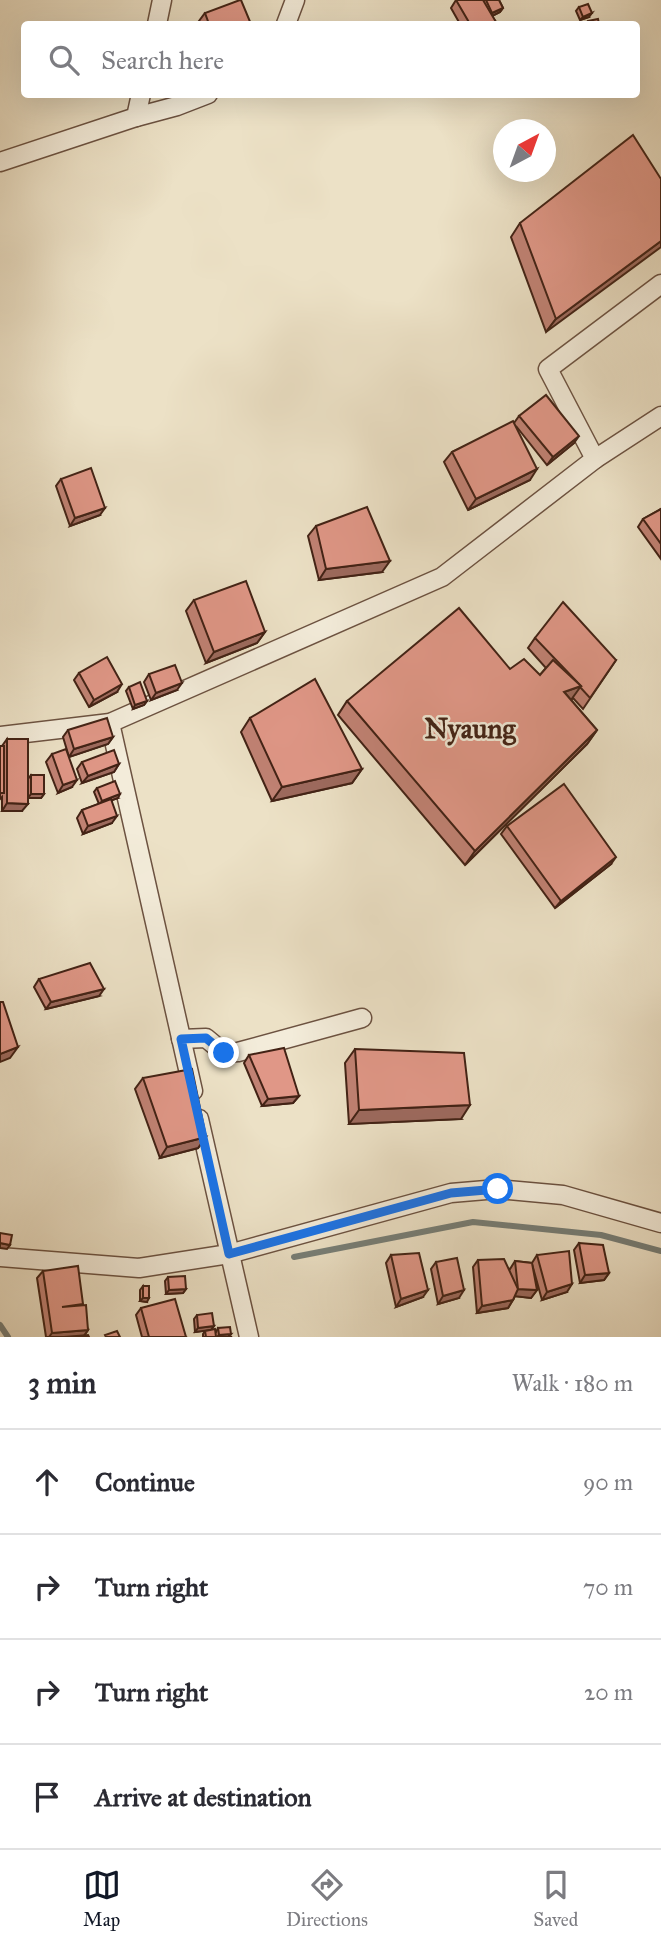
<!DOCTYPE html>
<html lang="en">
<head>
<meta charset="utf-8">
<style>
	:root { --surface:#fff; --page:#f7f7f7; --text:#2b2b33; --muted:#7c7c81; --line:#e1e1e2; --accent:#111827 }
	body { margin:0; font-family:"IM FELL Great Primer",serif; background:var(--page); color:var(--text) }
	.compass { position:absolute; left:493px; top:119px; width:63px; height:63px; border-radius:50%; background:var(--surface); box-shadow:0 7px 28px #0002; rotate:41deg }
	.stop { position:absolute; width:21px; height:21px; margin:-16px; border:5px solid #1a73e8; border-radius:50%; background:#fff }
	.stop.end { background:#1a73e8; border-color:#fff; box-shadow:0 2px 7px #0008 }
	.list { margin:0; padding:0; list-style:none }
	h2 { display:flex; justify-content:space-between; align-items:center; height:91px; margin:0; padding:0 28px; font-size:30px }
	h2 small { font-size:23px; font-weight:400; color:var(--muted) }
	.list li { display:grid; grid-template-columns:46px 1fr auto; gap:21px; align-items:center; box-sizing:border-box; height:105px; padding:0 28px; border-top:2px solid var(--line) }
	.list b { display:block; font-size:26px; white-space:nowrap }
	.list em { font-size:23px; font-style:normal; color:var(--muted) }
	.icon { flex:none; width:38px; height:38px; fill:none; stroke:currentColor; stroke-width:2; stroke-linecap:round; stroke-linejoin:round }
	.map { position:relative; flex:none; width:661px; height:1337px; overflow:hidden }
	.search { position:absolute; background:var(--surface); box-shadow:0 7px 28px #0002; left:21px; right:21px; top:21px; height:77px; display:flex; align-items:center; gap:18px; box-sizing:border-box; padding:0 24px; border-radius:7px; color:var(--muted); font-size:26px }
	.sheet { height:511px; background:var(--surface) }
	nav { display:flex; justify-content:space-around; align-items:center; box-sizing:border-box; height:98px; border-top:2px solid var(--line); background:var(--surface); font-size:19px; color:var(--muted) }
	nav a { display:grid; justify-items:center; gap:4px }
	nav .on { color:var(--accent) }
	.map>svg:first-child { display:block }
</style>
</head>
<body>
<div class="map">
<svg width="661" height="1337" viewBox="0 0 661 1337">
	<rect width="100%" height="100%" fill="#ece1c6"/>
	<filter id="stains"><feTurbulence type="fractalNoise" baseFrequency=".00286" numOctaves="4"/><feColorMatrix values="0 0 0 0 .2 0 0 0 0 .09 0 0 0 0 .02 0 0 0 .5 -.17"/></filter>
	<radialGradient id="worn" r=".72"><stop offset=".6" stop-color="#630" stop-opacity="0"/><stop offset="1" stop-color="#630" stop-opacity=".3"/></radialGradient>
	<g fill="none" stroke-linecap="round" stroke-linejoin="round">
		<g stroke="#767e77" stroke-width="6">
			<polyline points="294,1257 473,1222 601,1235 661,1251"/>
			<polyline points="0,1325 8,1337"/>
		</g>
		<defs>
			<g id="street">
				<polyline points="157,24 162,0"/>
				<polyline points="286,24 295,0"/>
				<polyline points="136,117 177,106 208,94"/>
				<polyline points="0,162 136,117 141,94"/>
				<polyline points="595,459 661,416"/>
				<polyline points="110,723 193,1091"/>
				<polyline points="0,736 110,723 442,577 595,459 548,369 661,284"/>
				<polyline points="181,1039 206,1038 224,1053 238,1052 362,1018"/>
				<polyline points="199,1119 249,1337"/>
				<polyline points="0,1257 139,1268 229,1254 451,1193 498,1189 563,1195 661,1223"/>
			</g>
		</defs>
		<use href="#street" stroke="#6c5241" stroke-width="21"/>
		<use href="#street" stroke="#f3ecda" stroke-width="18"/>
	</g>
	<g fill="#c18274" stroke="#422215" stroke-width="2">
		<polygon points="456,0 499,0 503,8 500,12 492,16 496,22 495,24 460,24 451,8"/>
		<polygon points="579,7 589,17 580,20 576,11"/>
		<polygon points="205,13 251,24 201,24 199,21"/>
		<polygon points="661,179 546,332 511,237 520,223"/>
		<polygon points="519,416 574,443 547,465 516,426 530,480 468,510 444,462 452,452 514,423"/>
		<polygon points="61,479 100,515 70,526 56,486"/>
		<polygon points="661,509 661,559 638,527 643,519"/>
		<polygon points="316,526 382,572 319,580 308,536"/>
		<polygon points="194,600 265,632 257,643 206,663 186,611"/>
		<polygon points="535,638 616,660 583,709 573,698 571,700 597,730 587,744 465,865 338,715 347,701 510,669 540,675 546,668 528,648"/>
		<polygon points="79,673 117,692 89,707 74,680"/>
		<polygon points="149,674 177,690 151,700 144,682"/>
		<polygon points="129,687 147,701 144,705 133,709 126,691"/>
		<polygon points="250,718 362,769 352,783 272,801 241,732"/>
		<polygon points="68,730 113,737 108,744 69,757 63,737"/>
		<polygon points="7,739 22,811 2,811 2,797 0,799 0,746 2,746"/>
		<polygon points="52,754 72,787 58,793 46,762"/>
		<polygon points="82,762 119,764 114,772 82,783 77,769"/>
		<polygon points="31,775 44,794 41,798 28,798 28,779"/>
		<polygon points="97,788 118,798 112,800 112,823 83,834 77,818 82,810 99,804 94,792"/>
		<polygon points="507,826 611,864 555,908 501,834"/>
		<polygon points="39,979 99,996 46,1009 34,987"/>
		<polygon points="355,1049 461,1119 349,1124 345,1063"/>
		<polygon points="249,1055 299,1096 293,1103 262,1106 244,1063"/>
		<polygon points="143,1078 206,1137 198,1148 160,1158 135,1089"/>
		<polygon points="579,1243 609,1273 604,1280 580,1283 574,1250"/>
		<polygon points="391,1255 423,1297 396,1307 386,1263"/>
		<polygon points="537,1255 567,1292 542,1300 532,1264 537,1290 531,1298 515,1296 508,1308 477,1313 473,1267 478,1260 510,1269 515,1261 532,1263"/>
		<polygon points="436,1262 459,1298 438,1304 431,1269"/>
		<polygon points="43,1271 81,1306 88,1330 84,1336 89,1337 46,1337 37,1278"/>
		<polygon points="168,1277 186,1289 183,1293 166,1294 165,1281"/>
		<polygon points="143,1286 147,1302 140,1301 140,1290"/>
		<polygon points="141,1308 186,1337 142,1337 136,1315"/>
		<polygon points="197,1315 214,1326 211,1330 216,1332 218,1328 229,1336 232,1337 203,1337 203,1334 205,1331 208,1330 195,1332 194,1319"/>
	</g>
	<g fill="#9d6a5e" stroke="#422215" stroke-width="2">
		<polygon points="503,8 500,12 490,17 492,13"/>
		<polygon points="592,13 589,17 580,20 583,17"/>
		<polygon points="661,241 661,247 546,332 556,319"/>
		<polygon points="579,436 574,443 547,465 553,457"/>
		<polygon points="537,469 530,480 468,510 476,499"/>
		<polygon points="105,508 100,515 70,526 75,518"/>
		<polygon points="390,561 382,572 319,580 326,569"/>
		<polygon points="265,632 257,643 206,663 214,652"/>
		<polygon points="182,683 177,690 151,700 156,693"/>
		<polygon points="122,684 117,692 89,707 94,700"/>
		<polygon points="581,686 571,700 564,692"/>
		<polygon points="147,701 144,705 133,709 135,705"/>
		<polygon points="597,730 587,744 465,865 475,851"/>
		<polygon points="113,737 108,744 69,757 74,749"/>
		<polygon points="119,764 114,772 82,783 88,776"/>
		<polygon points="362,769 352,783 272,801 282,787"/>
		<polygon points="77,780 72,787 58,793 63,785"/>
		<polygon points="31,794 44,794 41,798 28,798"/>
		<polygon points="120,794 118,798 99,805 102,801"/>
		<polygon points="7,803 28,804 22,811 2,811"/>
		<polygon points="117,816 112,823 83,834 88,826"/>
		<polygon points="616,857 611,864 555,908 561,901"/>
		<polygon points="104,989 99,996 46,1009 51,1002"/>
		<polygon points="18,1047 10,1058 0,1062 0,1054"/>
		<polygon points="299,1096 293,1103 262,1106 268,1099"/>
		<polygon points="470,1105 461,1119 349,1124 359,1110"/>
		<polygon points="206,1137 198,1148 160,1158 167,1147"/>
		<polygon points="0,1243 10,1245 7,1249 0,1248"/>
		<polygon points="609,1273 604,1280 580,1283 585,1275"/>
		<polygon points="572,1284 567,1292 542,1300 547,1292"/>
		<polygon points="186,1289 183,1293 166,1294 169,1290"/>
		<polygon points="518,1289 537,1290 531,1298 513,1296"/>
		<polygon points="428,1290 423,1297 396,1307 401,1299"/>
		<polygon points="464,1290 459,1298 438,1304 443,1296"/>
		<polygon points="143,1298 149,1298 147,1302 140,1301"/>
		<polygon points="513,1300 508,1308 477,1313 482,1306"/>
		<polygon points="214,1326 211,1330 195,1332 198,1328"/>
		<polygon points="88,1330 83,1337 49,1337 52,1333"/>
		<polygon points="231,1334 228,1337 217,1337 219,1335"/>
	</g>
	<g fill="#e09787" stroke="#422215" stroke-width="2">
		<polygon points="240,0 241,0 251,24 209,24 205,13"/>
		<polygon points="456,0 483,0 496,22 492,24 470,24"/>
		<polygon points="486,0 499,0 503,8 492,13"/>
		<polygon points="588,4 592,13 583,17 579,7"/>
		<polygon points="598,19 599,24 589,24 588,21"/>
		<polygon points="633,135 661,179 661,241 556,319 520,223"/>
		<polygon points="546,395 579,436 553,457 519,416"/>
		<polygon points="513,421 537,469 476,499 452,452"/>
		<polygon points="91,468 105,508 75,518 61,479"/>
		<polygon points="367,507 390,561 326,569 316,526"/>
		<polygon points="661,509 661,544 643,519"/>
		<polygon points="246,581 265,632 214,652 194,600"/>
		<polygon points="563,602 616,660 590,698 580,687 581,686 535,638"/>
		<polygon points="459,608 510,669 524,659 540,675 553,660 581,686 564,692 597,730 475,851 347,701"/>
		<polygon points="107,657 122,684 94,700 79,673"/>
		<polygon points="175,665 182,683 156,693 149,674"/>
		<polygon points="315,679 362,769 282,787 250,718"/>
		<polygon points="140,682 147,701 135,705 129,687"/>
		<polygon points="107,718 113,737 74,749 68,730"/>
		<polygon points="7,739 28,739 28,804 7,803"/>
		<rect x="0" y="746" width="4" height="47"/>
		<polygon points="66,749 77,780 63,785 52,754"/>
		<polygon points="114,750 119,764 88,776 82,762"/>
		<rect x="31" y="775" width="13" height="19"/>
		<polygon points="115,781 120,794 102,801 97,788"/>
		<polygon points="564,784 616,857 561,901 507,826"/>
		<polygon points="111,799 117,816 88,826 82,810"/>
		<polygon points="90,963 104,989 51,1002 39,979"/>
		<polygon points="0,1002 3,1002 18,1047 0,1054"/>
		<polygon points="284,1048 299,1096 268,1099 249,1055"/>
		<polygon points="355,1049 464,1053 470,1105 359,1110"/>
		<polygon points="192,1069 206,1137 167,1147 143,1078"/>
		<polygon points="0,1233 12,1235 10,1245 0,1243"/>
		<polygon points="579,1243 603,1245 609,1273 585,1275"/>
		<polygon points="569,1251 572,1284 547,1292 537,1255"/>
		<polygon points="419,1253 428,1290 401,1299 391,1255"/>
		<polygon points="457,1258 464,1290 443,1296 436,1262"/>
		<polygon points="504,1259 518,1289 513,1300 482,1306 478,1260"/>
		<polygon points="515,1261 532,1263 537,1290 518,1289"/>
		<polygon points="78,1266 83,1304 62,1307 86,1305 88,1330 52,1333 43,1271"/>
		<polygon points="185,1276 186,1289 169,1290 168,1277"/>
		<rect x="143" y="1286" width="6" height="12"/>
		<polygon points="175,1299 186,1337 149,1337 141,1308"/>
		<polygon points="212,1313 214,1326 198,1328 197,1315"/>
		<polygon points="230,1327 231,1334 219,1335 218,1328"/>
		<polygon points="215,1329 216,1337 206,1337 205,1331"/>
		<polygon points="117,1331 120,1337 106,1337 105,1335"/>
		<polygon points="88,1335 89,1337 64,1337"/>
	</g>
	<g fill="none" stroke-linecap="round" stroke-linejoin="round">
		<polyline stroke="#1a73e8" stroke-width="9" points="224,1053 206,1038 181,1039 229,1254 451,1193 498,1189"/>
	</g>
	<g text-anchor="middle" stroke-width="5" stroke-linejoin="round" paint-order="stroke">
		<g font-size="28" font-weight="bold" fill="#422215" stroke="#f3ecda">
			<text x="470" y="738">Nyaung</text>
		</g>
	</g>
	<rect width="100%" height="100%" filter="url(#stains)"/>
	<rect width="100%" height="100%" fill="url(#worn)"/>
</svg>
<svg class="compass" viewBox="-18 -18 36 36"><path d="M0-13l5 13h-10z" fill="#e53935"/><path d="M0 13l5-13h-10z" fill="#7c7c81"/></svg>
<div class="stop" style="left:498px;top:1189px"></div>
<div class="stop end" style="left:224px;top:1053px"></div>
<div class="search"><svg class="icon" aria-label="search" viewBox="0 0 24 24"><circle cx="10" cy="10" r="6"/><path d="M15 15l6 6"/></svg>Search here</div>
</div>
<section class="sheet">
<h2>3 min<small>Walk · 180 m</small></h2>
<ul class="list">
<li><svg class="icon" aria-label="ahead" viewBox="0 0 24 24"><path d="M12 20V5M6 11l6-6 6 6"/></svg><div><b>Continue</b></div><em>90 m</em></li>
<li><svg class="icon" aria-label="right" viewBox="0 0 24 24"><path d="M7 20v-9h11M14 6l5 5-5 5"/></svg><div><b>Turn right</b></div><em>70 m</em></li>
<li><svg class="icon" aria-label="right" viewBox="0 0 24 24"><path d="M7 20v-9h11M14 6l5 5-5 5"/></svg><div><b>Turn right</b></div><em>20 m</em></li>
<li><svg class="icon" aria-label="arrive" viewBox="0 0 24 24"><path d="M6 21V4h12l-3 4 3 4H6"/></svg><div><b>Arrive at destination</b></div></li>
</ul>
</section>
<nav>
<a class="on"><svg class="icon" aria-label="map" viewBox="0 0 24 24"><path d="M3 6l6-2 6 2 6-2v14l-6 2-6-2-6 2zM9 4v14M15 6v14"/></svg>Map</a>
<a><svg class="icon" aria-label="directions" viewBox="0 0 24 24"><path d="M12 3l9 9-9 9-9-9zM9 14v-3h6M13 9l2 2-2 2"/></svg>Directions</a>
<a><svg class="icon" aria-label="saved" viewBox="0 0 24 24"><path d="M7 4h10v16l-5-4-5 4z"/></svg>Saved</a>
</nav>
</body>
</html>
